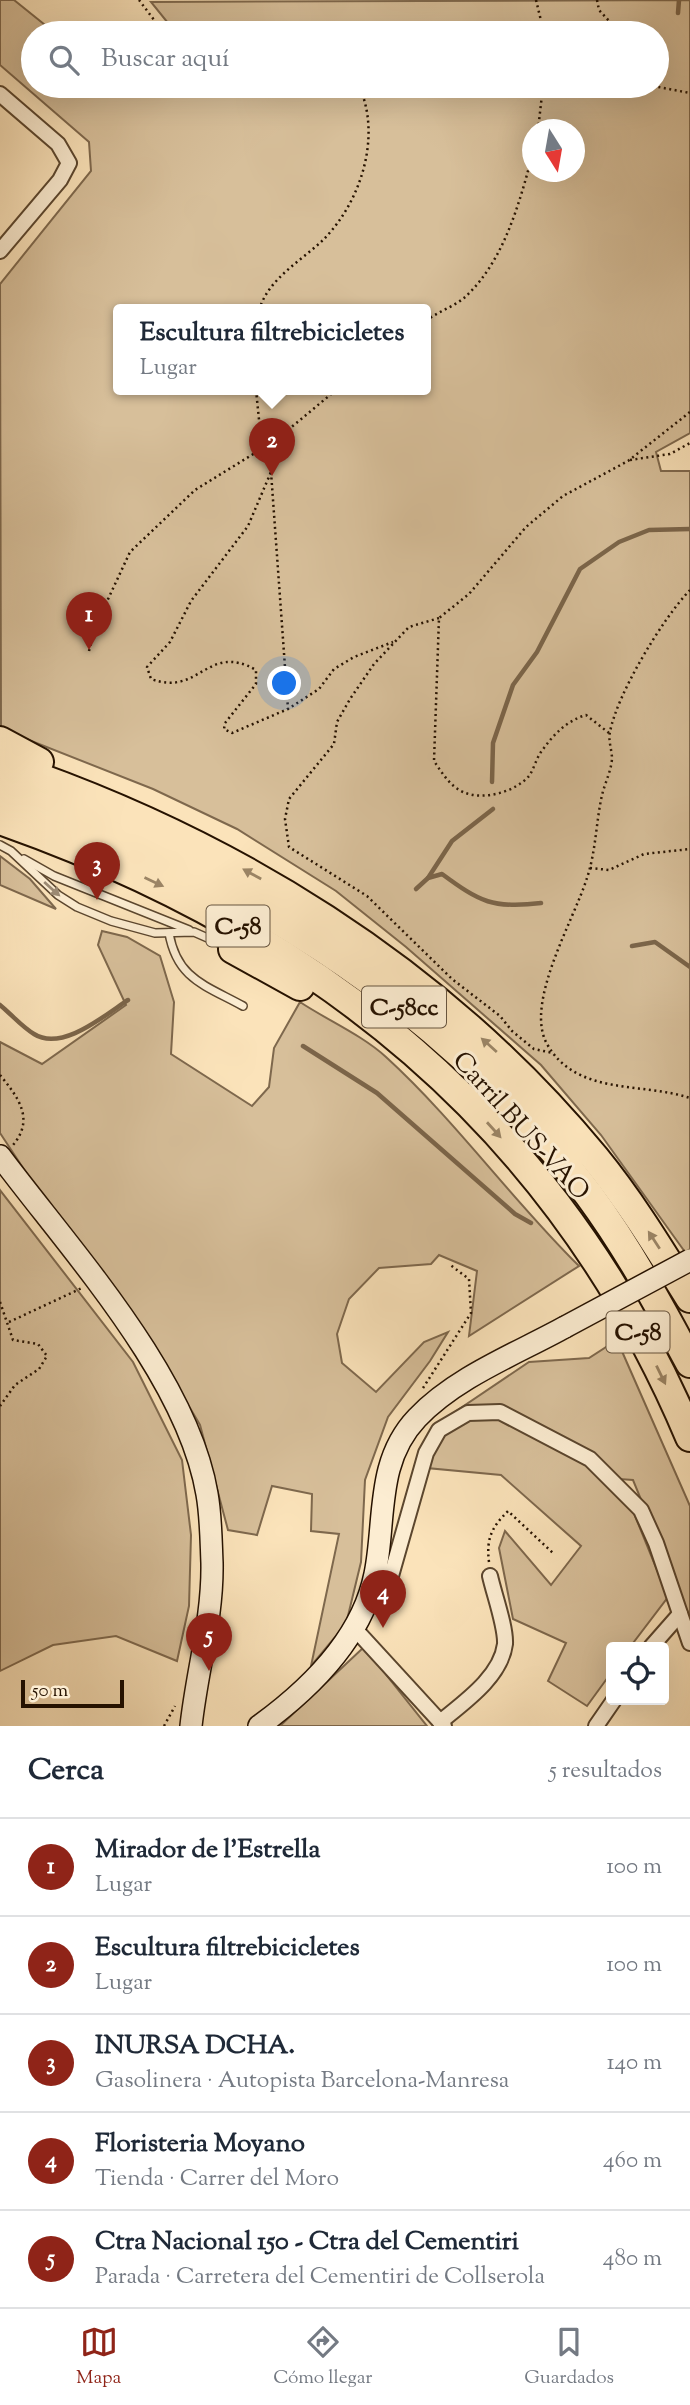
<!DOCTYPE html>
<html lang="es">
<head>
<meta charset="utf-8">
<style>
	:root { --surface:#fff; --page:#f6f6f7; --text:#1f2937; --muted:#747a83; --line:#e0e1e3; --accent:#8f2418 }
	body { margin:0; font-family:"Sorts Mill Goudy",serif; background:var(--page); color:var(--text) }
	.controls { position:absolute; right:21px; bottom:21px; display:grid; overflow:hidden; border-radius:7px; box-shadow:0 7px 28px #0002 }
	.controls button { width:63px; height:63px; display:grid; place-items:center; padding:0; border:0; border-bottom:2px solid var(--line); background:var(--surface); color:var(--text); font:35px sans-serif }
	.compass { position:absolute; left:522px; top:119px; width:63px; height:63px; border-radius:50%; background:var(--surface); box-shadow:0 7px 28px #0002; rotate:169deg }
	.scale { position:absolute; left:21px; bottom:18px; width:103px; box-sizing:border-box; padding-left:7px; border:4px solid #261200; border-top:0; font-size:19px; line-height:24px; white-space:nowrap; color:#261200; -webkit-text-stroke:5px #fcedd2; paint-order:stroke }
	.you { position:absolute; left:285px; top:684px; width:24px; height:24px; margin:-18px; border:5px solid #fff; border-radius:50%; background:#1a73e8; box-shadow:0 0 0 10px #1a73e833 }
	.badge { display:grid; place-items:center; width:46px; height:46px; border-radius:50%; background:var(--accent); color:#fff; font-size:23px; font-weight:700 }
	.pin { position:absolute; translate:-50% -58px; filter:drop-shadow(0 2px 4px #0008) }
	.pin::after { content:''; position:absolute; top:37px; width:24px; height:21px; background:inherit; clip-path:polygon(0 0,100% 0,50% 100%) }
	.popup { position:absolute; left:113px; top:304px; width:318px; height:91px; box-sizing:border-box; display:grid; place-content:center; border-radius:7px; background:var(--surface); filter:drop-shadow(0 2px 5px #0005); font-size:23px; white-space:nowrap; color:var(--muted) }
	.popup b { font-size:26px; color:var(--text) }
	.popup::after { content:''; position:absolute; left:50%; top:100%; margin-left:-14px; border:14px solid transparent; border-top-color:var(--surface) }
	.list { margin:0; padding:0; list-style:none }
	h2 { display:flex; justify-content:space-between; align-items:center; height:91px; margin:0; padding:0 28px; font-size:30px }
	h2 small { font-size:23px; font-weight:400; color:var(--muted) }
	.list li { display:grid; grid-template-columns:46px 1fr auto; gap:21px; align-items:center; box-sizing:border-box; height:98px; padding:0 28px; border-top:2px solid var(--line) }
	.list b { display:block; font-size:26px; white-space:nowrap }
	.list p { margin:0; font-size:23px; white-space:nowrap; color:var(--muted) }
	.list em { font-size:23px; font-style:normal; color:var(--muted) }
	.icon { flex:none; width:38px; height:38px; fill:none; stroke:currentColor; stroke-width:2; stroke-linecap:round; stroke-linejoin:round }
	.map { position:relative; flex:none; width:690px; height:1726px; overflow:hidden }
	.search { position:absolute; background:var(--surface); box-shadow:0 7px 28px #0002; left:21px; right:21px; top:21px; height:77px; display:flex; align-items:center; gap:18px; box-sizing:border-box; padding:0 24px; border-radius:38px; color:var(--muted); font-size:26px }
	.sheet { height:581px; background:var(--surface) }
	nav { display:flex; justify-content:space-around; align-items:center; box-sizing:border-box; height:98px; border-top:2px solid var(--line); background:var(--surface); font-size:19px; color:var(--muted) }
	nav a { display:grid; justify-items:center; gap:4px }
	nav .on { color:var(--accent) }
	.map>svg:first-child { display:block }
</style>
</head>
<body>
<div class="map">
<svg width="690" height="1726" viewBox="0 0 690 1726">
	<rect width="100%" height="100%" fill="#fbe3ba"/>
	<filter id="stains"><feTurbulence type="fractalNoise" baseFrequency=".00286" numOctaves="4"/><feColorMatrix values="0 0 0 0 .2 0 0 0 0 .09 0 0 0 0 .02 0 0 0 .5 -.17"/></filter>
	<radialGradient id="worn" r=".72"><stop offset=".6" stop-color="#630" stop-opacity="0"/><stop offset="1" stop-color="#630" stop-opacity=".3"/></radialGradient>
	<g fill="#d7bf9a" stroke="#7e684d" stroke-width="2" fill-rule="evenodd">
		<path d="M0,0h14l41,33h-22v53h624v-53h-481l-25,-31 539,-2v433l-34,19 5,19h29v778l-5,3 -84,-117 -60,-70 -135,-118 -70,-56 -99,-62 -84,-40 -152,-60 -1,-445 91,-113 -2,-29 -89,-77zM532,130h42v42h-42zM118,310h308v80h-308z"/>
		<polygon points="0,856 30,879 56,909 0,885"/>
		<path d="M102,931l25,6 33,19 14,46 -3,52 81,52 17,-19 5,-39 26,-46c27,18 62,33 86,55 70,64 125,142 193,209l-110,70 8,-65 -38,-16 -8,9 -52,4 -30,31 -12,35 5,29 34,29 48,-50 24,-10 -18,29 -42,56 -23,63 -4,82 -15,62 -35,42 28,-132 -28,-3 1,-37 -40,-8 -15,49 -29,-5 -28,-105 -55,-93 -110,-146 -35,-53v-91l42,22 84,-59 -28,-60z"/>
		<polygon points="0,1190 133,1362 182,1460 191,1535 189,1606 177,1661 116,1636 53,1645 0,1671"/>
		<polygon points="617,1340 690,1506 690,1619 633,1480 620,1479 668,1597 630,1647 611,1647 611,1673 587,1706 548,1681 566,1643 513,1619 499,1548 505,1531 551,1585 581,1546 501,1475 427,1468 434,1426 529,1362 589,1358"/>
		<polygon points="364,1647 427,1726 280,1726"/>
	</g>
	<g fill="none" stroke-linecap="round" stroke-linejoin="round">
		<g stroke="#7b654a" stroke-width="4.5">
			<polyline points="678,13 679,0"/>
			<polyline points="492,782 493,743 513,685 537,652 580,569 619,542 649,530 690,529"/>
			<path d="M428,878l14,-4c38,28 51,35 99,29"/>
			<polyline points="416,889 428,878 452,841 493,809"/>
			<polyline points="632,946 655,942 690,967"/>
			<path d="M0,1005c11,9 22,22 34,29 28,18 71,-19 94,-34"/>
			<polyline points="303,1046 377,1093 515,1214 531,1223"/>
		</g>
		<defs>
			<g id="lane">
				<polyline points="0,845 11,851 58,895 77,907 111,921 155,933 194,932 228,947"/>
				<polyline points="24,859 54,876 189,930"/>
				<path d="M169,933c8,46 36,52 74,73"/>
			</g>
			<g id="street">
				<polyline points="0,94 58,144 69,163 60,180 0,251"/>
				<polyline points="368,1599 378,1597 387,1590 426,1453 439,1430 468,1413 500,1412 590,1459 641,1510 656,1543 690,1643"/>
				<polyline points="355,1629 444,1726"/>
				<polyline points="651,1647 680,1614"/>
				<path d="M440,1722c23,-19 61,-45 65,-78 1,-17 -11,-50 -15,-68"/>
				<polyline points="596,1726 614,1700"/>
			</g>
			<g id="secondary">
				<path d="M0,1156c71,95 187,220 207,338 4,22 4,46 5,69 1,55 -15,108 -21,163"/>
				<path d="M259,1726c51,-37 103,-87 116,-152 11,-53 0,-112 42,-156 39,-41 99,-64 148,-91"/>
			</g>
			<g id="highway">
				<polyline points="0,741 39,762"/>
				<path d="M0,764c230,77 440,206 595,394 36,44 65,92 95,140"/>
				<path d="M0,792c229,79 442,207 589,403 39,53 70,110 101,168"/>
				<path d="M0,820c316,111 557,302 690,617"/>
				<polyline points="233,949 300,986"/>
			</g>
		</defs>
		<use href="#lane" stroke="#5b462e" stroke-width="10"/>
		<use href="#street" stroke="#5b462e" stroke-width="18"/>
		<use href="#secondary" stroke="#261200" stroke-width="24"/>
		<use href="#highway" stroke="#261200" stroke-width="32"/>
		<g stroke="#261200" stroke-width="2.5" stroke-dasharray="2 3.5" stroke-linecap="butt">
			<polyline points="139,0 164,33"/>
			<polyline points="536,0 544,33"/>
			<polyline points="597,0 599,10 620,33"/>
			<polyline points="225,86 251,90 283,86"/>
			<polyline points="653,86 690,93"/>
			<polyline points="538,130 543,86"/>
			<path d="M259,310c10,-32 41,-48 64,-70 38,-38 59,-104 36,-154"/>
			<path d="M426,321c11,-9 27,-14 38,-23 39,-35 55,-93 68,-142"/>
			<polyline points="256,390 262,449"/>
			<path d="M276,440l-5,32 -23,54 -57,75 -21,41 -23,25 4,12c49,18 56,-37 105,-9v14l-31,39 -1,6 8,4 56,-24 31,-20 15,-20 20,-12 39,-15"/>
			<polyline points="630,460 670,454 690,443"/>
			<polyline points="271,472 288,709"/>
			<path d="M690,590c-27,28 -73,104 -80,142 -2,9 2,18 2,27 -1,12 -7,24 -10,36 -6,27 -6,56 -15,83 -13,42 -63,125 -40,166 29,52 95,38 143,54"/>
			<polyline points="439,618 409,627 374,664 350,699 337,722 334,744 289,799 285,819 289,847 367,896 452,979 500,1016 512,1031 534,1049 553,1053"/>
			<polyline points="89,651 96,625 130,552 195,490 276,440 336,390"/>
			<path d="M609,733l-23,-18c-20,6 -33,20 -45,37 -5,7 -7,17 -12,24 -14,16 -46,25 -66,16 -13,-6 -21,-19 -29,-31l5,-143 30,-24 57,-67 37,-31 65,-35 62,-49"/>
			<polyline points="590,868 609,870 644,854 690,849"/>
			<path d="M0,1075c18,22 35,44 13,70"/>
			<polyline points="0,1302 13,1340 38,1344 47,1356 39,1369 15,1385 0,1406"/>
			<polyline points="9,1322 82,1288"/>
			<polyline points="423,1388 471,1313 469,1279 449,1264"/>
			<path d="M489,1562c-3,-24 3,-35 19,-51l46,43"/>
			<polyline points="164,1726 175,1706"/>
		</g>
		<use href="#lane" stroke="#fcedd2" stroke-width="7"/>
		<use href="#street" stroke="#fcedd2" stroke-width="14"/>
		<use href="#secondary" stroke="#fcedd2" stroke-width="21"/>
		<use href="#highway" stroke="#fbe3ba" stroke-width="28"/>
		<defs>
			<polyline id="secondary-bridge" points="565,1327 690,1260"/>
		</defs>
		<use href="#secondary-bridge" stroke="#261200" stroke-width="24" stroke-linecap="butt"/>
		<use href="#secondary-bridge" stroke="#fcedd2" stroke-width="21"/>
	</g>
	<defs><path id="oneway-solid" d="M-6-.8H1V-3.2L6.5 0L1 3.2V.8H-6Z" transform="scale(1.75)"/></defs>
	<g fill="#9b8566">
		<use href="#oneway-solid" transform="translate(252 874) rotate(-151)"/>
		<use href="#oneway-solid" transform="translate(154 882) rotate(25)"/>
		<use href="#oneway-solid" transform="translate(489 1045) rotate(-138)"/>
		<use href="#oneway-solid" transform="translate(494 1130) rotate(48)"/>
		<use href="#oneway-solid" transform="translate(654 1240) rotate(-123)"/>
		<use href="#oneway-solid" transform="translate(661 1375) rotate(64)"/>
	</g>
	<use fill="#9c8a74" href="#oneway-solid" transform="translate(52 889) rotate(42)"/>
	<g text-anchor="middle" stroke-width="6" stroke-linejoin="round" paint-order="stroke">
		<g fill="#fcedd2" stroke="#66543f" stroke-width="2">
			<rect x="206.5" y="905.5" width="63" height="41" rx="5"/>
			<rect x="362" y="986.5" width="84" height="41" rx="5"/>
			<rect x="606.5" y="1311.5" width="63" height="41" rx="5"/>
		</g>
		<g font-size="24" font-weight="bold" fill="#261200">
			<text x="238" y="934">C-58</text>
			<text x="404" y="1015">C-58cc</text>
			<text x="638" y="1340">C-58</text>
		</g>
		<g font-size="26" fill="#261200" stroke="#fcedd2">
			<text transform="translate(522 1125) rotate(48)" y="9">Carril BUS-VAO</text>
		</g>
	</g>
	<rect width="100%" height="100%" filter="url(#stains)"/>
	<rect width="100%" height="100%" fill="url(#worn)"/>
</svg>
<div class="controls">
<button><svg class="icon" aria-label="locate" viewBox="0 0 24 24"><circle cx="12" cy="12" r="6"/><path d="M12 2v4M12 18v4M2 12h4M18 12h4"/></svg></button>
</div>
<svg class="compass" viewBox="-18 -18 36 36"><path d="M0-13l5 13h-10z" fill="#e53935"/><path d="M0 13l5-13h-10z" fill="#747a83"/></svg>
<div class="scale">50 m</div>
<div class="you"></div>
<div class="pin badge" style="left:89px;top:650px">1</div>
<div class="pin badge" style="left:272px;top:476px">2</div>
<div class="popup"><b>Escultura filtrebicicletes</b>Lugar</div>
<div class="pin badge" style="left:97px;top:900px">3</div>
<div class="pin badge" style="left:383px;top:1628px">4</div>
<div class="pin badge" style="left:209px;top:1671px">5</div>
<div class="search"><svg class="icon" aria-label="search" viewBox="0 0 24 24"><circle cx="10" cy="10" r="6"/><path d="M15 15l6 6"/></svg>Buscar aquí</div>
</div>
<section class="sheet">
<h2>Cerca<small>5 resultados</small></h2>
<ul class="list">
<li><span class="badge">1</span><div><b>Mirador de l'Estrella</b><p>Lugar</p></div><em>100 m</em></li>
<li><span class="badge">2</span><div><b>Escultura filtrebicicletes</b><p>Lugar</p></div><em>100 m</em></li>
<li><span class="badge">3</span><div><b>INURSA DCHA.</b><p>Gasolinera · Autopista Barcelona-Manresa</p></div><em>140 m</em></li>
<li><span class="badge">4</span><div><b>Floristeria Moyano</b><p>Tienda · Carrer del Moro</p></div><em>460 m</em></li>
<li><span class="badge">5</span><div><b>Ctra Nacional 150 - Ctra del Cementiri</b><p>Parada · Carretera del Cementiri de Collserola</p></div><em>480 m</em></li>
</ul>
</section>
<nav>
<a class="on"><svg class="icon" aria-label="map" viewBox="0 0 24 24"><path d="M3 6l6-2 6 2 6-2v14l-6 2-6-2-6 2zM9 4v14M15 6v14"/></svg>Mapa</a>
<a><svg class="icon" aria-label="directions" viewBox="0 0 24 24"><path d="M12 3l9 9-9 9-9-9zM9 14v-3h6M13 9l2 2-2 2"/></svg>Cómo llegar</a>
<a><svg class="icon" aria-label="saved" viewBox="0 0 24 24"><path d="M7 4h10v16l-5-4-5 4z"/></svg>Guardados</a>
</nav>
</body>
</html>
